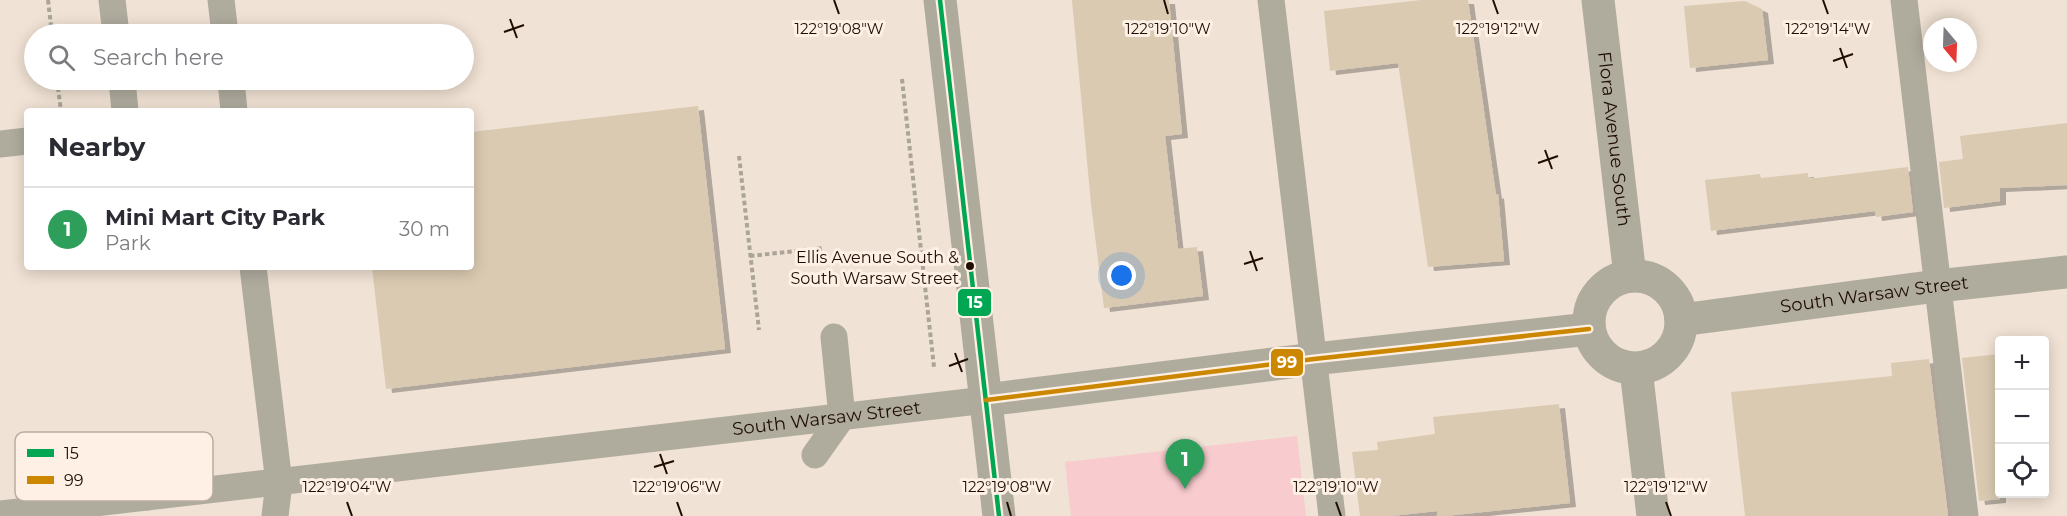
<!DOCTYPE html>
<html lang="en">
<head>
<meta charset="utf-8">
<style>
	:root { --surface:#fff; --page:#f2f2f3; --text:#2b2b33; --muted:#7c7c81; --line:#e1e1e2; --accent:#68584a }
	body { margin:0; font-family:Montserrat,sans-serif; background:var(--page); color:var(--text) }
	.controls { position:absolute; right:18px; bottom:18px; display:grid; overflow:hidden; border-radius:6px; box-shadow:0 3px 15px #0003 }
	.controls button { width:54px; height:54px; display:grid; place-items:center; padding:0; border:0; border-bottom:2px solid var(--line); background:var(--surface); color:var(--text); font:30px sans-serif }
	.compass { position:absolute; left:1923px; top:18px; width:54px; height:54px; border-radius:50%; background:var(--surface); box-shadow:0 3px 15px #0003; rotate:161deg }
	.you { position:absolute; left:1122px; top:276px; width:21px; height:21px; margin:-15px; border:4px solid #fff; border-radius:50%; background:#1a73e8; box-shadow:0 0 0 9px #1a73e833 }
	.badge { display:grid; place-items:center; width:39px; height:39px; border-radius:50%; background:var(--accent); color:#fff; font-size:20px; font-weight:700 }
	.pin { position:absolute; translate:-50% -50px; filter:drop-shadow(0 2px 3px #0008) }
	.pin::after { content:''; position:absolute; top:32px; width:21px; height:18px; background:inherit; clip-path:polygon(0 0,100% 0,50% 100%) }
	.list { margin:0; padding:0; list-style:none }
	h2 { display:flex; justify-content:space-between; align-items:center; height:78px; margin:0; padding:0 24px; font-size:26px }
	h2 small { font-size:20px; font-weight:400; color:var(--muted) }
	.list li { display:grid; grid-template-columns:39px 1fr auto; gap:18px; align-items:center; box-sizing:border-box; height:84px; padding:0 24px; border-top:2px solid var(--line) }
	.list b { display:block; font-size:22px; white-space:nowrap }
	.list p { margin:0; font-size:20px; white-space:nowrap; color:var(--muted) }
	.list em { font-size:20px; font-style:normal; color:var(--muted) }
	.icon { flex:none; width:33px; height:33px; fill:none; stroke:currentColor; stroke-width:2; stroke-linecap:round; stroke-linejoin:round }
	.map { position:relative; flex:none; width:2067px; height:516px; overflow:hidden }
	.search { position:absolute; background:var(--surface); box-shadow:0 3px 15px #0003; left:24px; top:24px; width:450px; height:66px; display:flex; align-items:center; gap:15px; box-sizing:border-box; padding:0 21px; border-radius:33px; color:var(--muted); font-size:22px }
	.panel { position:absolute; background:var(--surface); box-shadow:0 3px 15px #0003; left:24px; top:108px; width:450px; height:162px; border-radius:6px }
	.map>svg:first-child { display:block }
</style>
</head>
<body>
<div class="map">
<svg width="2067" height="516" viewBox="0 0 2067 516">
	<defs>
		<filter id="shadow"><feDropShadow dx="6" dy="4" stdDeviation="0" flood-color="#0004"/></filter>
	</defs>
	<rect width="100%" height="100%" fill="#f0e2d4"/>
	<polygon fill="#f8cbce" points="1297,436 1306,516 1071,516 1065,462"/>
	<g fill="#dacab1" filter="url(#shadow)">
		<polygon points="1072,0 1169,0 1182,134 1165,136 1178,249 1197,247 1203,296 1104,308 1091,204"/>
		<polygon points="1421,0 1468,0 1496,195 1498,194 1504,261 1428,267 1398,63 1330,71 1324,11"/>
		<polygon points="1745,1 1762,9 1768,60 1690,68 1684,6"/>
		<polygon points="698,106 725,349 386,389 372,267 471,267 471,132"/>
		<polygon points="2067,123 2067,185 2000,188 2000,201 1944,208 1939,162 1963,159 1960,136"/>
		<polygon points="1908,167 1913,212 1876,217 1875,211 1711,231 1705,180 1760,174 1761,178 1808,173 1808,178 1816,178"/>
		<polygon points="2000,354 2000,499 1979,501 1962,358"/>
		<polygon points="1929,359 1948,516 1745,516 1731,392 1892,376 1891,363"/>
		<polygon points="1559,404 1570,503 1445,516 1437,516 1437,511 1391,516 1360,516 1352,452 1378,450 1377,442 1435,434 1433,417"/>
	</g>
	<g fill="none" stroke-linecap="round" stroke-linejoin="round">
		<g stroke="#aaa598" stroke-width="4" stroke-dasharray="4.5 3" stroke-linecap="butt">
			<polyline points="48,0 52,34"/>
			<polyline points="902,79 934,367"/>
			<polyline points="57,80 61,111"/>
			<polyline points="739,156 759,330"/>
			<polyline points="750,256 823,248"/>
		</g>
		<g stroke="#afac9e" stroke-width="27">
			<polyline points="112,0 116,34"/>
			<polyline points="221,0 225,34"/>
			<polyline points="1271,0 1332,516"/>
			<polyline points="1904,0 1965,516"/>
			<polyline points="122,80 125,111"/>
			<polyline points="231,80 234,111"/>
			<polyline points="0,144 27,141"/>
			<polyline points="253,267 279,483 275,516"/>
			<polyline points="815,455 842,417 834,337"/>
			<polyline points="144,471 147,497"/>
			<path id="s1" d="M0,514l986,-114"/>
		</g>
		<g stroke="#afac9e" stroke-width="33">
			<path id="s2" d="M1598,0l32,276"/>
			<circle cx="1635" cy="322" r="46"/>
			<path id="s3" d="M1681,320l256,-34 130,-14"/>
			<polyline points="1636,369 1653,516"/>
			<polyline points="986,400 1314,359 1589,329"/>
		</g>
		<polyline stroke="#afab9c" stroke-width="33" points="940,0 999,516"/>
		<defs>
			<polyline id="bus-1" points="940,0 999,516"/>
			<polyline id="bus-2" points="986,400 1314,359 1589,329"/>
		</defs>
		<use href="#bus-1" stroke="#fef0e5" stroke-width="9"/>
		<use href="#bus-2" stroke="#fef0e5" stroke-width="9"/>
		<use href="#bus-1" stroke="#00a651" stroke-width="4.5"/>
		<use href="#bus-2" stroke="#cc8700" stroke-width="4.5"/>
	</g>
	<path fill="none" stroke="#1f0d00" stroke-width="2" d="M834,0l5,14M1164,0l4,14M1493,0l5,14M1823,0l5,14M510,19l7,19M504,32l20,-7M1840,48l7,20M1833,61l20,-7M1545,150l7,19M1538,163l20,-7M1250,251l7,20M1244,264l19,-6M955,353l7,19M949,366l19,-7M660,454l7,20M654,467l20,-6M347,502l5,14M677,502l5,14M1007,502l4,14M1336,502l5,14M1666,502l5,14"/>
	<circle fill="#1f0d00" stroke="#fef0e5" stroke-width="2" cx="970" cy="266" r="5"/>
	<g text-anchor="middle" stroke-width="6" stroke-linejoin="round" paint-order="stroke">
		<g font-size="16" fill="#1f0d00" stroke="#fef0e5" text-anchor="end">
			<text x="959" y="263">Ellis Avenue South &amp;<tspan x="959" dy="21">South Warsaw Street</tspan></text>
		</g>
		<g font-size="18" fill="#1f0d00" stroke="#fef0e5">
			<text dy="6" stroke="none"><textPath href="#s2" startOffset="140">Flora Avenue South</textPath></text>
			<text dy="6" stroke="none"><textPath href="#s3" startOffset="195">South Warsaw Street</textPath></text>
			<text dy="6" stroke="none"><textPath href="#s1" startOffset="832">South Warsaw Street</textPath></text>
		</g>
	</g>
	<rect x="15" y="432" width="198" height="69" rx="9" fill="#fef0e5" stroke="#bbaca0" stroke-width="1.5"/>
	<rect x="27" y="449" width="27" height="8" fill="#00a651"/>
	<rect x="27" y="476" width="27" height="8" fill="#cc8700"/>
	<g font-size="16" fill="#1f0d00">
		<text x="64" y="459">15</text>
		<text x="64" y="486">99</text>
	</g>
	<g font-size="15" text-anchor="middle" fill="#1f0d00" stroke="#fef0e5" stroke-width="6" stroke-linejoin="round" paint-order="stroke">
		<text x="839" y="34">122°19'08"W</text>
		<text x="1168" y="34">122°19'10"W</text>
		<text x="1498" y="34">122°19'12"W</text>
		<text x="1828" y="34">122°19'14"W</text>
		<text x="347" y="492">122°19'04"W</text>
		<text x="677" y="492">122°19'06"W</text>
		<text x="1007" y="492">122°19'08"W</text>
		<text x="1336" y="492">122°19'10"W</text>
		<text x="1666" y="492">122°19'12"W</text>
	</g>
	<g stroke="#fef0e5" stroke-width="2">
		<rect x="957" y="288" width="35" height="29" rx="6" fill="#00a651"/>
		<rect x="1270" y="348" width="34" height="29" rx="6" fill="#cc8700"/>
	</g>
	<g font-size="16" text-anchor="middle" font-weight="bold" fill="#fff">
		<text x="975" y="308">15</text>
		<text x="1287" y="368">99</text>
	</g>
</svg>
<div class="controls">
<button>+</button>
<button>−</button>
<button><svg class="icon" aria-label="locate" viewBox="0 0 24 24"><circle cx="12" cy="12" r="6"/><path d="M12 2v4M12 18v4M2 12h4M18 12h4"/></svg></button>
</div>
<svg class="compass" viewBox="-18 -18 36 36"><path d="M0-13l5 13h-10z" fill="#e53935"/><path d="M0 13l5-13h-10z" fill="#7c7c81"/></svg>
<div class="you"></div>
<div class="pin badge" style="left:1185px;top:489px;background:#2e9e5b">1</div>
<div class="search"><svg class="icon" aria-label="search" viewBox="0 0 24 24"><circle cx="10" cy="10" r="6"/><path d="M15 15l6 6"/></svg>Search here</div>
<section class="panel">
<h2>Nearby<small></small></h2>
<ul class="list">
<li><span class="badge" style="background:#2e9e5b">1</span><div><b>Mini Mart City Park</b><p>Park</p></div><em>30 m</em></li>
</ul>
</section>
</div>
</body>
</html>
